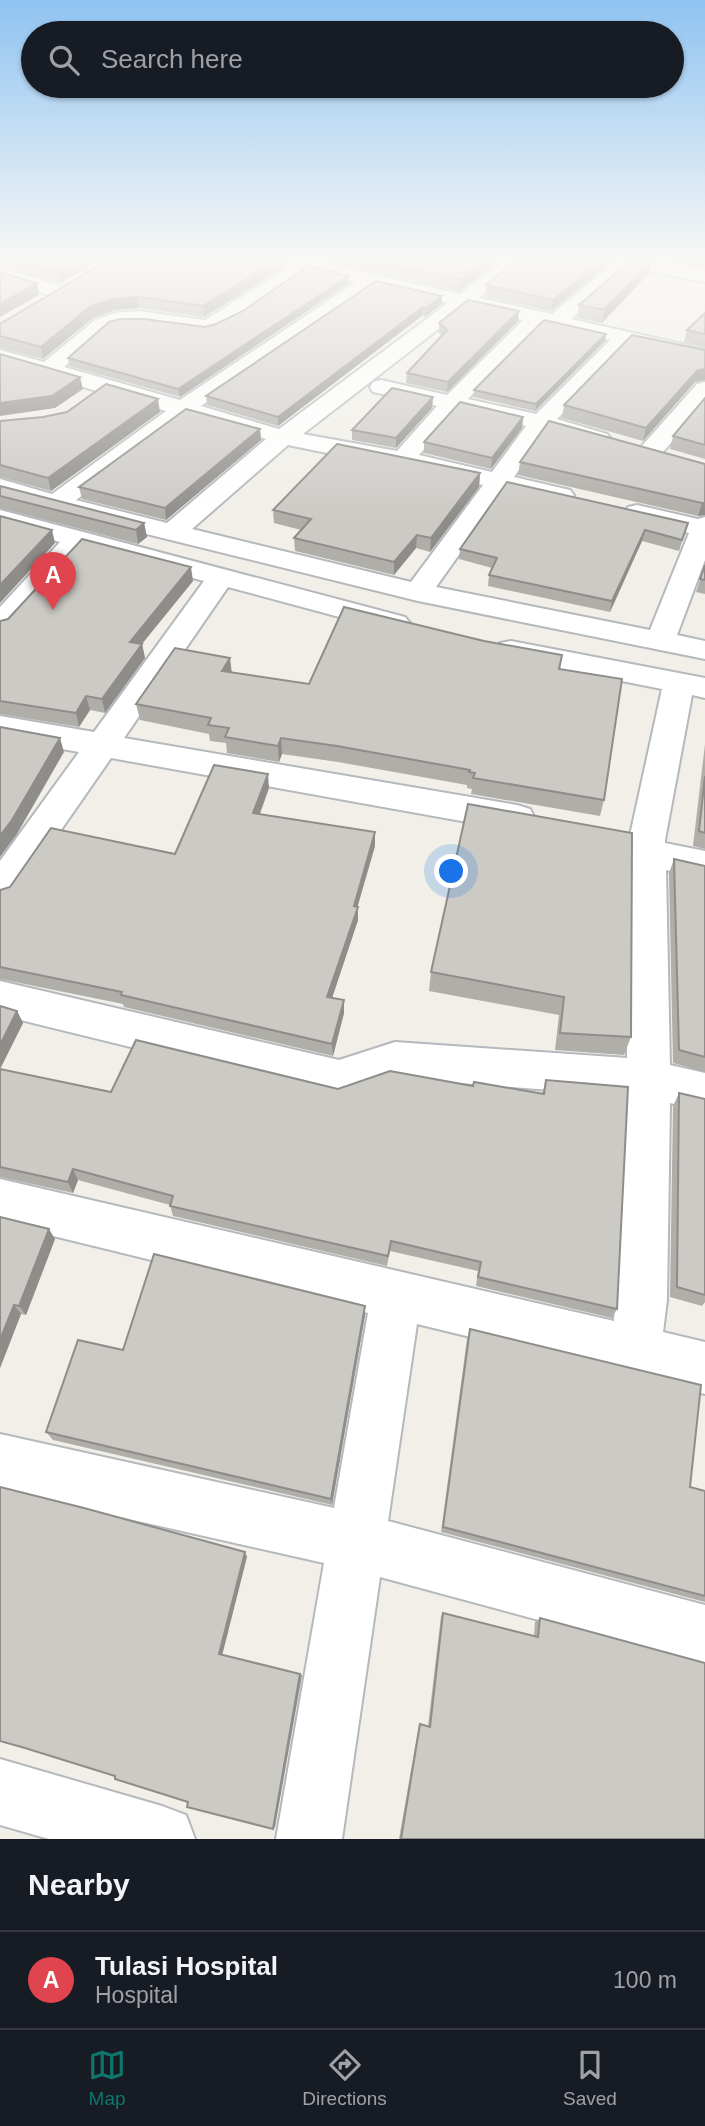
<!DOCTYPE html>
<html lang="en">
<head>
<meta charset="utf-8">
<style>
	:root { --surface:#171b24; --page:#242831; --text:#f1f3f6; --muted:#9ea1a6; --line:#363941; --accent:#0f766e }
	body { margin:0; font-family:Arial,sans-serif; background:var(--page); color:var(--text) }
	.you { position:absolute; left:452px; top:872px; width:24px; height:24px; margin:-18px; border:5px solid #fff; border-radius:50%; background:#1a73e8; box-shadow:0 0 0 10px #1a73e833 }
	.badge { display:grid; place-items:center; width:46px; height:46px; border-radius:50%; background:var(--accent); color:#fff; font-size:23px; font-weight:700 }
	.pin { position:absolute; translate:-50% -58px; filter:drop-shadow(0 2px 4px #0008) }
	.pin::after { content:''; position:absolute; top:37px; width:24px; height:21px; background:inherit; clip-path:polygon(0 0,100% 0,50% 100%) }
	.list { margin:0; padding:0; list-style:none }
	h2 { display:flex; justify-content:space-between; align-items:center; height:91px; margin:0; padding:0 28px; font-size:30px }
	h2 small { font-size:23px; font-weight:400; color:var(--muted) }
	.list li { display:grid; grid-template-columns:46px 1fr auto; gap:21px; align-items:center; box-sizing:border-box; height:98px; padding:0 28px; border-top:2px solid var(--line) }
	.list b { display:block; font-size:26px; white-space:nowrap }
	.list p { margin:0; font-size:23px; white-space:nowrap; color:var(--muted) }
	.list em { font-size:23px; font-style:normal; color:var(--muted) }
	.icon { flex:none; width:38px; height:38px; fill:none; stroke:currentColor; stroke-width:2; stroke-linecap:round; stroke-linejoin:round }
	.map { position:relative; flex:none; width:705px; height:1839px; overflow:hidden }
	.search { position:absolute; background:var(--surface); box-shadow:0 2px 5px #0004; left:21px; right:21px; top:21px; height:77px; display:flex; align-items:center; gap:18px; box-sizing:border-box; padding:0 24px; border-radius:38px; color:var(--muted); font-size:26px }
	.sheet { height:189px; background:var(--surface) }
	nav { display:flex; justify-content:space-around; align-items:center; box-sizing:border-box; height:98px; border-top:2px solid var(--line); background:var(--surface); font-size:19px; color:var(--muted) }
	nav a { display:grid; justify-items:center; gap:4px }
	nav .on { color:var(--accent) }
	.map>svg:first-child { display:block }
</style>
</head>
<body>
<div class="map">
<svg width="705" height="1839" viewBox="0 0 705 1839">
	<rect width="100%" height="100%" fill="#f1efe8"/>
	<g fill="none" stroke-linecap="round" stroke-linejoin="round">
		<defs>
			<g id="minor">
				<path d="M279,261h34l147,33 42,-33h21l-44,37 73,16 64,-53h41l48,9v12l-74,-15 -60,52 134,30v12l-76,-17 -72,75 50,15 4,5 -4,5 -8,2 -53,-15 -32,46 56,13 4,5 -4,5 -9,3 -56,-13 -69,97 214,43 39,-97 -61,-14 -4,-6 4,-6 9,-2 61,14 7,-2v43l-28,75 28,6v18l-287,-58 -373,-92 -45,-14v-16l52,15 114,-83 -166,-48v-13l44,12 51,-42 20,-7 24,-2 66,9 84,-53zM308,271l48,11 -176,118 -116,-33 45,-39c32,-12 64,4 97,4 22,0 81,-47 102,-61zM375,286l73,17 -169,126 -78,-23zM467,307l56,13 -76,75 -66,-15 -8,2 -3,5 3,5 64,14 -40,45 -94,-17zM542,324l68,16 -74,74 -68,-15zM458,411l68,15 -34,46 -73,-17zM187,417l79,22 -99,84 -91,-23zM288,445l195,40 -72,97 -219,-53z"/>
				<polygon points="0,268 67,288 70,292 60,298 0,280"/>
				<polygon points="705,382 705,403 658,458 649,460 640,458 637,453 640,448 697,384"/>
				<polygon points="0,510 405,617 410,623 405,629 395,632 228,587 124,738 517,805 530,809 535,818 530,827 517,831 111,758 13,899 0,903 0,861 79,752 0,738 0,716 94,732 204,581 84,549 10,631 0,634 0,607 60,542 0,526"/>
				<polygon points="511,641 705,678 705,698 692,695 665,840 665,843 705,851 705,879 666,870 670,1065 705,1073 705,1111 670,1103 667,1300 663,1332 705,1342 705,1394 417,1324 388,1521 705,1605 705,1665 380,1577 342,1839 276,1839 324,1563 0,1490 0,1434 334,1508 368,1313 0,1223 0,1179 614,1321 626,1096 395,1078 339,1098 0,1015 0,981 339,1060 395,1042 627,1058 629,840 662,689 500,657 496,650 500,643"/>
				<polygon points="0,1759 162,1806 186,1815 195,1839 49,1839 0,1825"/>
			</g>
		</defs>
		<use href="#minor" stroke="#b5b8bc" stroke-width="4"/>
		<use href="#minor" fill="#fff" fill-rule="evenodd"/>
	</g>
	<g fill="#afaea9">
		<polygon points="0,261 98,261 60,283 0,266"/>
		<polygon points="326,261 498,261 459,291"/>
		<polygon points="613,261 551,311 485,297 486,285"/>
		<polygon points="670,261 705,261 705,269"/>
		<polygon points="284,267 204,317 139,308 115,310 93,318 43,359 0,348 0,324"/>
		<polygon points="649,273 602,323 577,318 579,305"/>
		<polygon points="349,276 349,283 180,397 69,366 68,358 216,324"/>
		<polygon points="376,281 442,304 425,317 423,315 278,426 207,405 206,396"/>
		<polygon points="519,311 518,321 447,392 406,383 407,373 442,336 439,333 439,323"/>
		<polygon points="705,313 705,347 684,342 687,330"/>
		<polygon points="606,334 605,341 535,411 473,397 474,390"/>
		<polygon points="705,350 705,380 695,382 643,441 562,418 564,405"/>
		<polygon points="433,397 432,408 396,448 352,440 352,430"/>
		<polygon points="705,398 705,459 670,449 673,436"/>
		<polygon points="160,412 51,491 0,477 0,421"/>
		<polygon points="523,417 522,428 491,469 424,453 424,442"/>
		<polygon points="260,429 261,440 166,520 82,499 79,487"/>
		<polygon points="520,462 705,464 705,515 698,516 518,475"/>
		<polygon points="480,473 479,487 430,552 416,548 394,575 295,551 294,538 301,530 274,523 273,510"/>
		<polygon points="0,486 144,523 147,537 138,544 0,508"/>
		<polygon points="688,523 679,551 642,541 610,612 488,586 489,575 492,568 459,559 460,549"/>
		<polygon points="705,565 705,594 696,592"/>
		<polygon points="193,581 142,644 145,658 105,713 90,710 79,727 0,714 0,621"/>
		<polygon points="484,641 562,655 560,669 604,800 600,816 471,794 472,789 467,788 467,785 338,762 282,754 279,762 227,753 226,743 210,741 209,734 140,720 136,704 231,673 309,684"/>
		<polygon points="705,744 705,849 693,846"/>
		<polygon points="269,788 260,814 375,846 357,906 358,920 332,998 344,1000 344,1013 333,1056 124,1007 123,1004 0,979 0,890 175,854"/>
		<polygon points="468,804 631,1037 624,1055 555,1050 559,1015 429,991 431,972"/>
		<polygon points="674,859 705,866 705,1072 673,1063 669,873"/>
		<polygon points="0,1006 17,1011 23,1023 0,1069 111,1092 473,1086 542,1094 546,1080 617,1309 612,1318 476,1286 478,1271 390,1251 387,1266 173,1216 170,1205 78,1180 73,1193 0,1177"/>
		<polygon points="679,1093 705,1099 705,1302 702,1306 670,1297 673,1106"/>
		<polygon points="0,1217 55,1239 26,1315 21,1314 0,1368"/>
		<polygon points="365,1306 365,1315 332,1505 53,1440 46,1432 123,1350"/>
		<polygon points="470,1329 690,1487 705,1491 705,1602 441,1532 467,1339"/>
		<polygon points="443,1613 534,1636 535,1622 540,1618 705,1839 399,1839 419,1724 420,1724 428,1726 441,1616"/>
	</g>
	<g fill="#8f8d8a">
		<polygon points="76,261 98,261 60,283 57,272"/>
		<polygon points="275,261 284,261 284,267 204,317 203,306"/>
		<polygon points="484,261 498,261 459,291 460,280"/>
		<polygon points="601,261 613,261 551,311 553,300"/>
		<polygon points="652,261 649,273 602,323 604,310"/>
		<polygon points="349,276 349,283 180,397 178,389"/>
		<polygon points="37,283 39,295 0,317 0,304"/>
		<polygon points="442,296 442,304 425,317 425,309"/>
		<polygon points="138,297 139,308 115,310 93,318 43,359 41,347 91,306 113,299"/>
		<polygon points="423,307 423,315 278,426 278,417"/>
		<polygon points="519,311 518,321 447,392 448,382"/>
		<polygon points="606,334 605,341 535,411 536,404"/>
		<polygon points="705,369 705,380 695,382 643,441 646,428 698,370"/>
		<polygon points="80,377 83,389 55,408 0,416 0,403"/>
		<polygon points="433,397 432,408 396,448 396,438"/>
		<polygon points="158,399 160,412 51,491 48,478"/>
		<polygon points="523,417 522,428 491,469 492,458"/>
		<polygon points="260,429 261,440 166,520 165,508"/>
		<polygon points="480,473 479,487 430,552 431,538"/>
		<polygon points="702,503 705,503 705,515 698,516"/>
		<polygon points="144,523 147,537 138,544 136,530"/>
		<polygon points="52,530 55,543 0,603 0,585"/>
		<polygon points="645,530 642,541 610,612 612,601"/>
		<polygon points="417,535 416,548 394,575 394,562"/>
		<polygon points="191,567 193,581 132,656 130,642"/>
		<polygon points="142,644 145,658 105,713 102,699"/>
		<polygon points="230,658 232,674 222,671"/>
		<polygon points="86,696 90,710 79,727 76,713"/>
		<polygon points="60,738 64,752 17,834 0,857 0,836"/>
		<polygon points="281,738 282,754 279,762 278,746"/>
		<polygon points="268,774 269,788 255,826 253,813"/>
		<polygon points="375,832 375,846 354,919 354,906"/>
		<polygon points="358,907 358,920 328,1010 327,997"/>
		<polygon points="344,1000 344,1013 333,1056 332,1044"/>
		<polygon points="17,1011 23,1023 0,1069 0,1045"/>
		<polygon points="73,1169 78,1180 73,1193 68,1182"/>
		<polygon points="49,1229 55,1239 26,1315 19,1306"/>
		<polygon points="14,1305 21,1314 0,1368 0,1340"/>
		<polygon points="365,1306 365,1315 332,1505 331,1499"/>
		<polygon points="245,1552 247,1557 222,1656 219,1654"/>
		<polygon points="300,1674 302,1675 275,1827 273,1829"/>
	</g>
	<g fill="#cccac5" stroke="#8f8d8a" stroke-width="2">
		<polygon points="21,261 76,261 57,272"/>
		<polygon points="107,261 275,261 203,306 138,297 113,299 91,306 41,347 0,336 0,324"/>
		<polygon points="376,261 484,261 460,280"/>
		<polygon points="515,261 601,261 553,300 486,285"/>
		<polygon points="630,261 652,261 604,310 579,305"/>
		<polygon points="308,266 349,276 178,389 68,358 109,322 120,319 144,319 205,327 216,324 243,311"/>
		<polygon points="0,272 37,283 0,304"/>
		<polygon points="376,281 442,296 425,309 423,307 278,417 206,396"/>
		<polygon points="468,300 519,311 448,382 407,373 447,330 439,323"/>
		<polygon points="705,313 705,334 687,330"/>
		<polygon points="544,320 606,334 536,404 474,390"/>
		<polygon points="632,335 705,350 705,369 698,370 646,428 564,405"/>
		<polygon points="0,354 80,377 52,396 0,403"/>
		<polygon points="106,384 158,399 48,478 0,465 0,421 43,417 67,412"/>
		<polygon points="392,388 433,397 396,438 352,430"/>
		<polygon points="705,398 705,445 673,436"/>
		<polygon points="460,402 523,417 492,458 424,442"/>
		<polygon points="186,409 260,429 165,508 79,487"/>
		<polygon points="549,421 705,464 705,503 702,503 520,462"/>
		<polygon points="337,444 480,473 431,538 417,535 394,562 294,538 311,519 273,510"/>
		<polygon points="507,482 688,523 682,540 645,530 612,601 489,575 497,558 460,549"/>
		<polygon points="0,486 144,523 136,530 0,496"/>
		<polygon points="0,516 52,530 0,585"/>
		<polygon points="82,539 191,567 130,642 142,644 102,699 86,696 76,713 0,701 0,621 8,619"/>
		<polygon points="705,565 705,580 700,579"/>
		<polygon points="344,607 484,641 562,655 559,669 622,679 604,800 473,778 475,773 469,772 470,770 337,746 281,738 278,746 225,737 229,728 208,725 211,718 136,704 175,648 230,658 222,671 309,684"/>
		<polygon points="0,727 60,738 12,820 0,836"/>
		<polygon points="214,765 268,774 253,813 375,832 354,906 358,907 327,997 344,1000 332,1044 121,995 122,992 0,967 0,890 10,887 51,828 175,854"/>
		<polygon points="705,776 705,833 699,831"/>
		<polygon points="468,804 632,833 631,1037 560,1033 564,997 431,972"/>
		<polygon points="674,859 705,866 705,1057 679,1050"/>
		<polygon points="0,1006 17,1011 0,1045"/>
		<polygon points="136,1040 338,1089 390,1071 473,1086 474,1082 544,1094 546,1080 628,1087 617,1309 478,1277 481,1262 391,1241 388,1256 170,1206 173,1196 73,1169 68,1182 0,1167 0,1069 111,1092"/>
		<polygon points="679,1093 705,1099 705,1295 677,1287"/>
		<polygon points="0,1217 49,1229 19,1306 14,1305 0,1340"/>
		<polygon points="154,1254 365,1306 331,1499 46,1432 78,1340 123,1350"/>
		<polygon points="470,1329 701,1385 690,1487 705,1491 705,1596 443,1527"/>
		<polygon points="0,1487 84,1508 245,1552 219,1654 300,1674 273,1829 187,1807 188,1802 115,1779 115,1776 25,1748 0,1741"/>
		<polygon points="443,1613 538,1637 540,1618 705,1663 705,1839 401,1839 420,1724 430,1727"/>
	</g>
	<linearGradient id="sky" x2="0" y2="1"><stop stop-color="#8fc3f1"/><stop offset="0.5" stop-color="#f9f8f5"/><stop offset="1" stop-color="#f9f8f5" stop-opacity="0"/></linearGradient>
	<rect width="705" height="519" fill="url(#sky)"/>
</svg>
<div class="you"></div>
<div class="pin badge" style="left:53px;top:610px;background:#e0444e">A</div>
<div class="search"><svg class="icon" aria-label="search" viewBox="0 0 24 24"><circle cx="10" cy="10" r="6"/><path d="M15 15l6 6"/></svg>Search here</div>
</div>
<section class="sheet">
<h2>Nearby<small></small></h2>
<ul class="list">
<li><span class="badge" style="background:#e0444e">A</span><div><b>Tulasi Hospital</b><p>Hospital</p></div><em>100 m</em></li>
</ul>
</section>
<nav>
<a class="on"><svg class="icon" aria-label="map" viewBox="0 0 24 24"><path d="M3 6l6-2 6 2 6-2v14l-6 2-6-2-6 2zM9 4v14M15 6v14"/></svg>Map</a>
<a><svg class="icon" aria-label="directions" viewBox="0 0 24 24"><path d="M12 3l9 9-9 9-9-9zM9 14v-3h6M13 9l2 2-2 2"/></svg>Directions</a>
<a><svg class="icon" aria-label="saved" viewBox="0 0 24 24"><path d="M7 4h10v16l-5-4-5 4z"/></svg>Saved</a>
</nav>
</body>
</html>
